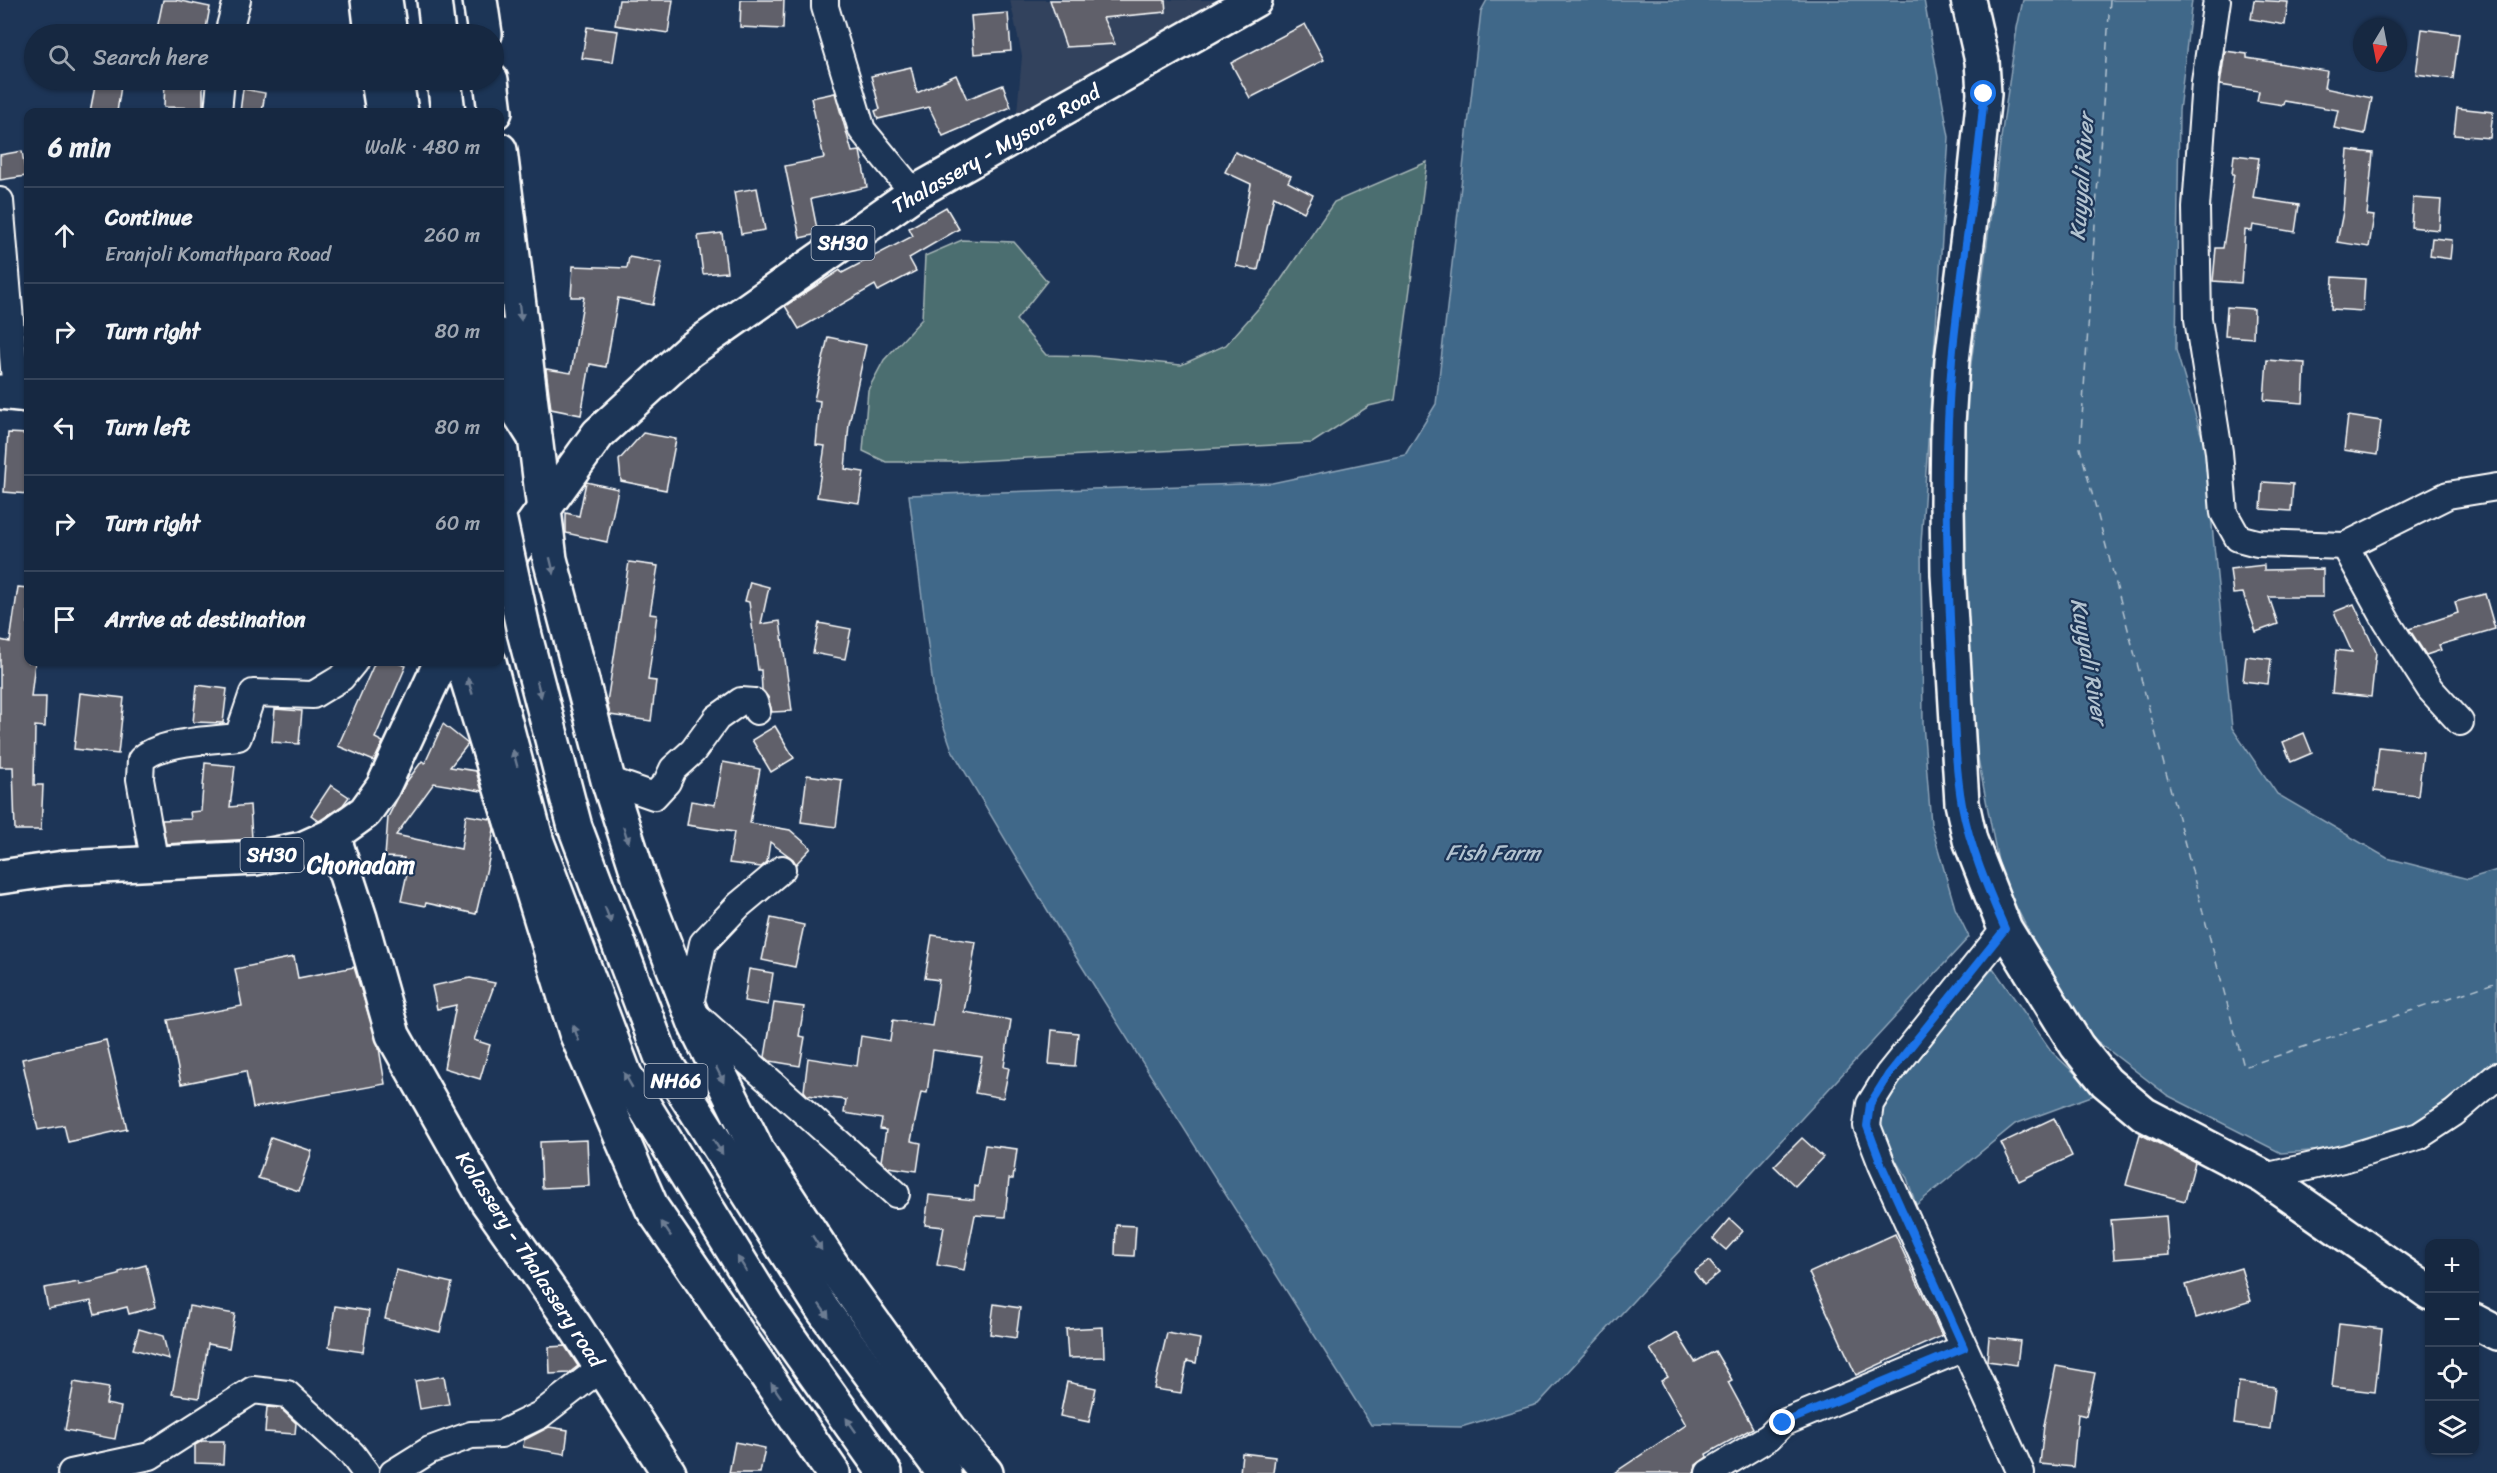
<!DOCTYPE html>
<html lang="en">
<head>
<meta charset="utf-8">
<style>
	:root { --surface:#162841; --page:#1f3048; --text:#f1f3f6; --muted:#9ea6b1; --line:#35445a }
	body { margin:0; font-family:Sriracha,sans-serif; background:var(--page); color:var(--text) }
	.controls { position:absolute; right:18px; bottom:18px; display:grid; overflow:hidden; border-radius:12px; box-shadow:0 2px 4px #0004 }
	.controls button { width:54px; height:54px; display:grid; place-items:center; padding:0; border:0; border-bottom:2px solid var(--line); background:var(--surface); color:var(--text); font:30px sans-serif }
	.compass { position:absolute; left:2353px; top:18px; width:54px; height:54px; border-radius:50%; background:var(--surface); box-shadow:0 2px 4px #0004; rotate:190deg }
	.stop { position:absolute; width:18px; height:18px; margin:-14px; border:4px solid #1a73e8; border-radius:50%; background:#fff }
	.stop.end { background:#1a73e8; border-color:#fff; box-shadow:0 2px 6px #0008 }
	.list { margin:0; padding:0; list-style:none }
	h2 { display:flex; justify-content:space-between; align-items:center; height:78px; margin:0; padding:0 24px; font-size:26px }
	h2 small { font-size:20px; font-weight:400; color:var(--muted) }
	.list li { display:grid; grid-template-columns:39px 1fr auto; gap:18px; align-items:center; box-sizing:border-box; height:96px; padding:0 24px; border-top:2px solid var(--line) }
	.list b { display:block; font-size:22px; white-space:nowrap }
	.list p { margin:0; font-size:20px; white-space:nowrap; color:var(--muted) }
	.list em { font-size:20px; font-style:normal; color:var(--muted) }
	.icon { flex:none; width:33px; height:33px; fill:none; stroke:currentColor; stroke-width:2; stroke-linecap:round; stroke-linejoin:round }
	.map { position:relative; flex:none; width:2497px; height:1473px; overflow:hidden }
	.search { position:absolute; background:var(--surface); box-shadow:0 2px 4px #0004; left:24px; top:24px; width:480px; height:66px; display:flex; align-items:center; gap:15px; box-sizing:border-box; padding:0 21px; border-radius:33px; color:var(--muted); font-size:22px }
	.panel { position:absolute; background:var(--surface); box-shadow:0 2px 4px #0004; left:24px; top:108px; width:480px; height:558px; border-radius:12px }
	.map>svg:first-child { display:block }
</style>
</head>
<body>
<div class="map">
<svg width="2497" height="1473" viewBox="0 0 2497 1473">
	<rect width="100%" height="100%" fill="#1d3557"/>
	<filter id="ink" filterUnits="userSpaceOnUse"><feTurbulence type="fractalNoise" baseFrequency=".0167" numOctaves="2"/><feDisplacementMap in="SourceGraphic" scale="12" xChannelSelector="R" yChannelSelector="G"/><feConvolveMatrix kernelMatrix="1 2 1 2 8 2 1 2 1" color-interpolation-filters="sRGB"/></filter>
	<g filter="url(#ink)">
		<polygon fill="#31425d" points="1010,0 1226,0 1016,124 1022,56"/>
		<polygon fill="#4c6e6f" stroke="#a6b6b7" stroke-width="1.5" points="1427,162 1395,400 1369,406 1312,443 952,462 886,462 863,451 868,390 884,360 922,319 925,256 962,240 1014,242 1047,281 1016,320 1046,355 1091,356 1181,365 1226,345 1272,293 1334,202"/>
		<g fill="#416889" stroke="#8da4b8" stroke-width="1.5">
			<polygon points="1487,0 1924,0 1949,137 1921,544 1923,723 1931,824 1955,908 1969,937 1538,1404 1461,1427 1371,1425 1064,938 952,750 935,701 909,495 1272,483 1405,455 1436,404 1481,11"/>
			<polygon points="2023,0 2192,0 2179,111 2176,350 2204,444 2232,728 2277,794 2387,858 2468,879 2497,870 2497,1066 2408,1127 2342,1149 2281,1153 2167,1095 2076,1025 2001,877 1966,697 1958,462 1999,152 2017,28"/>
			<polygon points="1993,968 2052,1052 2097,1094 2015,1124 1916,1205 1907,1178 1886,1146 1877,1109 1916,1057"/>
		</g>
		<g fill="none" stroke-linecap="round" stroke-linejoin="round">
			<polyline stroke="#b3c3d0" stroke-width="1.5" stroke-dasharray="8 6" stroke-linecap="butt" points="2110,0 2080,448 2244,1067 2497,982"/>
		</g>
		<g fill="#60616a" stroke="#fff" stroke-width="1.5">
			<polygon points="163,0 176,0 210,7 205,34 156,34"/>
			<polygon points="619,0 673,0 668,33 615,25"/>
			<polygon points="741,0 784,0 783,29 740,27"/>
			<polygon points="1050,0 1165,0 1166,12 1103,18 1115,44 1066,47"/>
			<polygon points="2254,0 2288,2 2285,25 2251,19"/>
			<polygon points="1008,13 1011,51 974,54 971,16"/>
			<polygon points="1305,24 1324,60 1250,98 1231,63"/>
			<polygon points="587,27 618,31 613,62 582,58"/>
			<polygon points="2422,29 2459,34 2453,79 2416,74"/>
			<polygon points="2225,51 2247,54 2247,58 2327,71 2324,88 2372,98 2365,134 2334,128 2338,110 2284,101 2283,105 2257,101 2259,91 2220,85"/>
			<polygon points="911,67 917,93 956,75 967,99 1003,85 1011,107 943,136 929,107 878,119 875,111 880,109 871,76"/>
			<polygon points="165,80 203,81 203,108 164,107"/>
			<polygon points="96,81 121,86 117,112 90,112"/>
			<polygon points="243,89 265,93 262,112 240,112"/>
			<polygon points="835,93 852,152 860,151 867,187 811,199 818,234 800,238 785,166 824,158 811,98"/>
			<polygon points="2457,108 2493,112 2490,138 2454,135"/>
			<polygon points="2348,150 2373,153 2367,215 2374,216 2369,247 2337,242 2343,212"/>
			<polygon points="22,151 26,176 0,180 0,155"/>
			<polygon points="1235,152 1291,176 1288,182 1313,195 1304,212 1274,196 1258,270 1236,266 1251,184 1225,172"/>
			<polygon points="2234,155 2259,158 2253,198 2299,205 2295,232 2253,225 2252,231 2245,230 2241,283 2213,281 2216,248 2223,248 2234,174 2232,174"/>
			<polygon points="757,188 765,230 741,234 734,192"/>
			<polygon points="2413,198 2441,200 2439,230 2411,227"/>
			<polygon points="946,207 959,229 909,258 916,271 878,291 875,285 799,329 785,306 840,270 842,273 913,236 909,228"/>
			<polygon points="722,233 727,272 703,274 698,236"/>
			<polygon points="2432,238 2452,240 2450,259 2430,256"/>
			<polygon points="629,257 662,263 653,305 618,298 606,367 590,364 581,415 551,409 546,369 571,373 584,297 571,297 573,266 627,268"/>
			<polygon points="2333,277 2365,279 2363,311 2331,309"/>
			<polygon points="2227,307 2254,309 2253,338 2225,336"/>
			<polygon points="828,337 866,345 849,424 845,469 864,472 859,503 817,497 825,446 816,445 820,401 814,400"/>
			<polygon points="2267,360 2305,363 2303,403 2264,400"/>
			<polygon points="2348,416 2381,421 2377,455 2344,450"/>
			<polygon points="8,433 28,434 28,494 4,492"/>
			<polygon points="643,433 676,439 666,490 621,481 619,460"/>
			<polygon points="586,482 618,489 607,542 566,533 566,513 579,516"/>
			<polygon points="2263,482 2293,484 2291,511 2261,509"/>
			<polygon points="629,562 658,566 650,614 657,615 648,680 656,681 651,721 610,715 607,702"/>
			<polygon points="2264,565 2264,570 2323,569 2323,597 2269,597 2278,624 2256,632 2243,593 2233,594 2230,569"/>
			<polygon points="750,582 769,587 761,624 780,621 792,711 772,712 768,697 762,690 761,670 758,670 749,602 745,601"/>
			<polygon points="18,587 28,588 28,662 35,662 31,697 46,697 45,727 35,726 34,785 43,785 41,830 15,830 13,767 0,767 0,640 10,642"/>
			<polygon points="2485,594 2495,629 2439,645 2441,650 2426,655 2409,629 2458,613 2455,602"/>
			<polygon points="2354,604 2376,652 2371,697 2332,693 2336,650 2352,652 2334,612"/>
			<polygon points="819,623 851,629 845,659 813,653"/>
			<polygon points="2246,656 2271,659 2268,684 2243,681"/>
			<polygon points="375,662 395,662 406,666 375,738 383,742 374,761 338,746"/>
			<polygon points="197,685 227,689 223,723 193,722"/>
			<polygon points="80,693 124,698 118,754 74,749"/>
			<polygon points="275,709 302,711 299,744 272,742"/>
			<polygon points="443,724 468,744 450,767 476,771 482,791 434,783 396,835 461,849 466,815 491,819 494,829 489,859 476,914 426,903 425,906 401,901 408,869 402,867 404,858 385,857 388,817 405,784 422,761 425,763"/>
			<polygon points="775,726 794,758 771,772 752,740"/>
			<polygon points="2304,733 2312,753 2291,762 2283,742"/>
			<polygon points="2379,747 2423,752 2418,796 2374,791"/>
			<polygon points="723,762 760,769 750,823 790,830 811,848 796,864 793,859 770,842 767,862 761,867 729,863 734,832 687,825 691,801 715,805"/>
			<polygon points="205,763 235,766 230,807 250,805 252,839 166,844 162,820 191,819 190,812 201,811"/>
			<polygon points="807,775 842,780 836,827 801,822"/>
			<polygon points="331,785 349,797 343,805 319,821 311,815"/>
			<polygon points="771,918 804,925 795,967 762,960"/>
			<polygon points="932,935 976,942 964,1012 1011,1020 1004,1067 1009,1068 1003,1098 975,1093 982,1057 933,1050 927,1093 921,1092 911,1141 921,1143 917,1171 888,1167 881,1161 886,1130 880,1129 882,1119 844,1113 846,1100 807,1095 804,1091 808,1058 857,1066 861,1036 890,1041 893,1020 932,1026 939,980 925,978"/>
			<polygon points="294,957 298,978 354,967 379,1048 385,1084 253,1108 246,1071 181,1084 168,1020 242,1006 235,969"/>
			<polygon points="749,969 773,973 768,1005 744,1001"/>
			<polygon points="470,978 495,983 474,1040 490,1045 480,1079 444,1068 456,1005 437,1009 432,986"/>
			<polygon points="774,1003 804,1007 799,1036 805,1037 800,1066 770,1061 765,1057"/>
			<polygon points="1052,1030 1078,1033 1075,1066 1049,1064"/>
			<polygon points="106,1040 127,1129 68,1142 64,1125 38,1130 22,1059"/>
			<polygon points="2054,1118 2072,1156 2019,1181 2001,1143"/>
			<polygon points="2140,1134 2195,1162 2185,1201 2126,1185"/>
			<polygon points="271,1137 312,1151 299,1191 258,1178"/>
			<polygon points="1802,1138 1823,1157 1795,1186 1774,1166"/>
			<polygon points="587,1140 589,1186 542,1188 540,1142"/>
			<polygon points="985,1145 1017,1149 1013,1179 1009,1179 1005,1217 975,1215 964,1270 937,1265 944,1227 925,1225 929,1195 974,1200 975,1186 978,1187"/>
			<polygon points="2166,1216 2169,1255 2114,1259 2111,1220"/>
			<polygon points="1730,1219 1743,1231 1726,1250 1713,1239"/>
			<polygon points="1116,1225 1136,1226 1134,1256 1115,1255"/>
			<polygon points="1895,1234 1942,1336 1856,1375 1809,1273"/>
			<polygon points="1709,1261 1719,1273 1704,1285 1694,1272"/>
			<polygon points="146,1265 156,1307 129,1314 127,1307 95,1315 91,1301 48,1309 44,1288 79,1282 79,1285 119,1275 119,1272"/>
			<polygon points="2241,1268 2251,1301 2196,1318 2186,1285"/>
			<polygon points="396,1270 452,1283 440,1332 385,1319"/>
			<polygon points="994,1304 1020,1308 1016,1338 990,1334"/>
			<polygon points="189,1306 235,1314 229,1348 208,1344 199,1398 172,1394"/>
			<polygon points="335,1306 369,1311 363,1352 329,1347"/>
			<polygon points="2339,1324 2382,1329 2375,1392 2332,1387"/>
			<polygon points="1103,1327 1104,1357 1068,1358 1066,1329"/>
			<polygon points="139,1329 163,1336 169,1359 133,1349"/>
			<polygon points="1167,1333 1200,1339 1196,1363 1187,1361 1181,1393 1154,1389"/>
			<polygon points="1677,1333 1695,1362 1715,1351 1732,1380 1728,1382 1753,1428 1706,1454 1707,1457 1696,1465 1694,1473 1614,1473 1686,1425 1661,1381 1668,1377 1650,1349"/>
			<polygon points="1989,1337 2020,1341 2017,1365 1987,1361"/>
			<polygon points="565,1346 578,1366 569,1373 550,1374 549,1347"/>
			<polygon points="2056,1366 2095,1373 2086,1416 2078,1414 2073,1467 2040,1464 2044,1425"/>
			<polygon points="444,1376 449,1404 420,1409 415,1381"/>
			<polygon points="74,1382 109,1388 106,1404 121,1407 115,1439 65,1430"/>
			<polygon points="1067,1382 1096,1388 1089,1422 1060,1416"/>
			<polygon points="2239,1382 2275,1387 2270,1429 2234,1424"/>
			<polygon points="267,1407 280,1408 296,1423 295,1434 265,1432"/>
			<polygon points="549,1427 568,1430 565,1454 523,1447 524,1440"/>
			<polygon points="202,1441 224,1441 223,1464 195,1463 195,1445"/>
			<polygon points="735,1442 765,1448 760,1473 729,1473"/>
			<polygon points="1242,1453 1275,1457 1273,1473 1240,1473"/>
		</g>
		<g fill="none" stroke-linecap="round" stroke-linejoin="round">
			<defs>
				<g id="minor">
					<polyline points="825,0 825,7 862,130 914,193"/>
					<polyline points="2217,0 2205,82 2196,208 2198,319 2219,452 2224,513 2238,538 2257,543 2345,546 2448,495 2497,487"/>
					<polyline points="228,34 237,0"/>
					<polyline points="218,112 221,80"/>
					<polyline points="0,201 16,392"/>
					<polyline points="2345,546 2387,622 2430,689 2460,722"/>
					<polyline points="608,780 654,796 667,782 673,769 693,751 717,718 741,701 754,702 757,711"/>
					<path d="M155,865l-15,-86 1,-19c18,-19 71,-20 97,-23l15,-44 60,2 28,-17 13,-16"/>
					<polyline points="782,869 739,905 703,943 689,1009 896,1194"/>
					<polyline points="2005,929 1888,1075 1870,1104 1867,1126 1882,1165 2021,1473"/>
					<polyline points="2264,1177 2347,1158 2419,1136 2454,1113 2497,1076"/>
					<polyline points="71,1473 150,1456 253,1390 287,1394 352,1454 366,1473"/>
					<polyline points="393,1473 430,1450 471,1435 501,1434 540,1415 602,1367"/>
					<polyline points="1709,1473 1769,1437 1783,1423 1964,1348"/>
				</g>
				<g id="tertiary">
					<polyline points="368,0 372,34"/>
					<polyline points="480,0 485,34"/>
					<polyline points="378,80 383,112"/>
					<polyline points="491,80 495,112"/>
					<polyline points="500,150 550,559 608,780 641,883 696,1026 758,1152 832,1265 952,1432 986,1473"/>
					<polyline points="462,662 576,1033 652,1208 833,1473"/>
				</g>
				<g id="secondary">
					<polyline points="1968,0 1982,61 1984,94 1974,189 1952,360 1948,424 1947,503 1948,574 1962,803 1970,840 2005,929 2077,1046 2106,1082 2144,1114 2264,1177 2430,1293"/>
					<polyline points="0,392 28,395"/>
					<polyline points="333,835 360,918 393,1035 486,1200 574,1325 669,1473"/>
					<polyline points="2474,1321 2497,1333"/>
				</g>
				<g id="primary">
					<polyline points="500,570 598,434 689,351 914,193 1255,0"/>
					<polyline points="0,877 64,868 255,858 302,849 333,835 365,812 383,787 441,662"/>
				</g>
				<g id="trunk">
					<polyline points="385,0 390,34"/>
					<polyline points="434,0 438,34"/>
					<polyline points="396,80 401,112"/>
					<polyline points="444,80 448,112"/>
					<polyline points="500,336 514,405 535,438"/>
					<polyline points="524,632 575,827 661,1056 823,1310 944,1473"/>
					<polyline points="489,662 537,842 625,1075 771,1312 885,1473"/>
				</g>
			</defs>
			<use href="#minor" stroke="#fff" stroke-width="30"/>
			<use href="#tertiary" stroke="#fff" stroke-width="38"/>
			<use href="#secondary" stroke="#fff" stroke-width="38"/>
			<use href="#primary" stroke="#fff" stroke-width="38"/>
			<use href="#trunk" stroke="#fff" stroke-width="38"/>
			<use href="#minor" stroke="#1d3557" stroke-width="26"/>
			<use href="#tertiary" stroke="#1d3557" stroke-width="33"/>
			<use href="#secondary" stroke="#1d3557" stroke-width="33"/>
			<use href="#primary" stroke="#1d3557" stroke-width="33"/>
			<use href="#trunk" stroke="#1d3557" stroke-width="33"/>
			<defs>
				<polyline id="trunk-bridge" points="500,521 524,632"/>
			</defs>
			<use href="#trunk-bridge" stroke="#fff" stroke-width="38" stroke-linecap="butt"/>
			<use href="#trunk-bridge" stroke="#1d3557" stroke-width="33"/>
		</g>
		<defs><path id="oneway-solid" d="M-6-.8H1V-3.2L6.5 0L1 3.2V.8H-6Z" transform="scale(1.5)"/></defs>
		<g fill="#6c7c92">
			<use href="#oneway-solid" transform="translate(520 312) rotate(83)"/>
			<use href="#oneway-solid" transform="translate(552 566) rotate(76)"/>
			<use href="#oneway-solid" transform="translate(470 686) rotate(-107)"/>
			<use href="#oneway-solid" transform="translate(539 689) rotate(75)"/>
			<use href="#oneway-solid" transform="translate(515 758) rotate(-105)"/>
			<use href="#oneway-solid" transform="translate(626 835) rotate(72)"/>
			<use href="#oneway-solid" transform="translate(608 915) rotate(69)"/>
			<use href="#oneway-solid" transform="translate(576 1033) rotate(-110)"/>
			<use href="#oneway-solid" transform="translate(720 1075) rotate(64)"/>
			<use href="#oneway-solid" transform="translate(628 1080) rotate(-120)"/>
			<use href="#oneway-solid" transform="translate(718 1147) rotate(57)"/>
			<use href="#oneway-solid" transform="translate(666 1229) rotate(-124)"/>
			<use href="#oneway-solid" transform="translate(817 1243) rotate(57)"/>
			<use href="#oneway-solid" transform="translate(742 1264) rotate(-122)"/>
			<use href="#oneway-solid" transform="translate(824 1311) rotate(55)"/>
			<use href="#oneway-solid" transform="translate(776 1390) rotate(-125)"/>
			<use href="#oneway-solid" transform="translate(851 1425) rotate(-125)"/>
		</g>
	</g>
	<g fill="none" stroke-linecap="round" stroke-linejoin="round" filter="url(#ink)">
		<path stroke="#1a73e8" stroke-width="8" d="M1783,1423l181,-75 -82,-182 -15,-40 3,-22 18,-29 117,-146c-17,-40 -35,-81 -43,-124 -8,-44 -8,-100 -10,-145 -5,-100 -9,-200 0,-300 8,-89 25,-177 32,-266"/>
	</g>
	<g text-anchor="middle" stroke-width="4.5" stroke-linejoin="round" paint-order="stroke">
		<g fill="#1d3557" stroke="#bbc2cd" stroke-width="1.5">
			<rect x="811.5" y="226" width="63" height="34" rx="4.5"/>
			<rect x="240.5" y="838" width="63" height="34" rx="4.5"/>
			<rect x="644.5" y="1064" width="63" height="34" rx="4.5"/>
		</g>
		<g font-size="20" font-weight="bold" fill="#fff">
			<text x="843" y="250">SH30</text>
			<text x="272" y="862">SH30</text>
			<text x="676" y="1088">NH66</text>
		</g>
		<g font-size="21" fill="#fff" stroke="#1d3557">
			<text transform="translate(996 149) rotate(-30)" y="7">Thalassery - Mysore Road</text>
			<text transform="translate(530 1259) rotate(57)" y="7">Kolassery - Thalassery road</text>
		</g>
		<g font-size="22" font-style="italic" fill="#b3c3d0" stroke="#1d3557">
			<text transform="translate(2081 177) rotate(-86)" y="8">Kuyyali River</text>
			<text transform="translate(2090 661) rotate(80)" y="8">Kuyyali River</text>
			<text x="1493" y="860">Fish Farm</text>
		</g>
		<g font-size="24" font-weight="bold" fill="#fff" stroke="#1d3557">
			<text x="361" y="873">Chonadam</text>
		</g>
	</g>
</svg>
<div class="controls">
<button>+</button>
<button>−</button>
<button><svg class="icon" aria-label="locate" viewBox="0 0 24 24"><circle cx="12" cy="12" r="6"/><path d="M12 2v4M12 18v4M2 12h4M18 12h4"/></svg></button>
<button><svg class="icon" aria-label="layers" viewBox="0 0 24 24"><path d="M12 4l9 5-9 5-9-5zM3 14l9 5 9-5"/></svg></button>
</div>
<svg class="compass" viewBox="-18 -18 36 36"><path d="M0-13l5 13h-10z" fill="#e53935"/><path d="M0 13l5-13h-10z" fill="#9ea6b1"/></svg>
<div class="stop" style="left:1984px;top:94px"></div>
<div class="stop end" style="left:1783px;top:1423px"></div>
<div class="search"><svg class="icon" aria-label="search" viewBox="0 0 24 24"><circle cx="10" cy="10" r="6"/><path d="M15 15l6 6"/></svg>Search here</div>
<section class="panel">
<h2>6 min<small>Walk · 480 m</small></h2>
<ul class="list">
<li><svg class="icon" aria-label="ahead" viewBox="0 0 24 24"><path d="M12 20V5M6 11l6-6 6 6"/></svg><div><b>Continue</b><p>Eranjoli Komathpara Road</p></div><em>260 m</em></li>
<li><svg class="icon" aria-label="right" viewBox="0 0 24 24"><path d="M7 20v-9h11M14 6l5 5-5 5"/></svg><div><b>Turn right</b></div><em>80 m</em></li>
<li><svg class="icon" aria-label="left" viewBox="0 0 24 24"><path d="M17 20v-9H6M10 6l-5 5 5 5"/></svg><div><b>Turn left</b></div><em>80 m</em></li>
<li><svg class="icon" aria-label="right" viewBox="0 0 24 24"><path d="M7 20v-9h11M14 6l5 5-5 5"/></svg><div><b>Turn right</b></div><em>60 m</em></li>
<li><svg class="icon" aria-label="arrive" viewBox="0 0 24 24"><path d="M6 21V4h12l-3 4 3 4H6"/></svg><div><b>Arrive at destination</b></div></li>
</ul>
</section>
</div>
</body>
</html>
